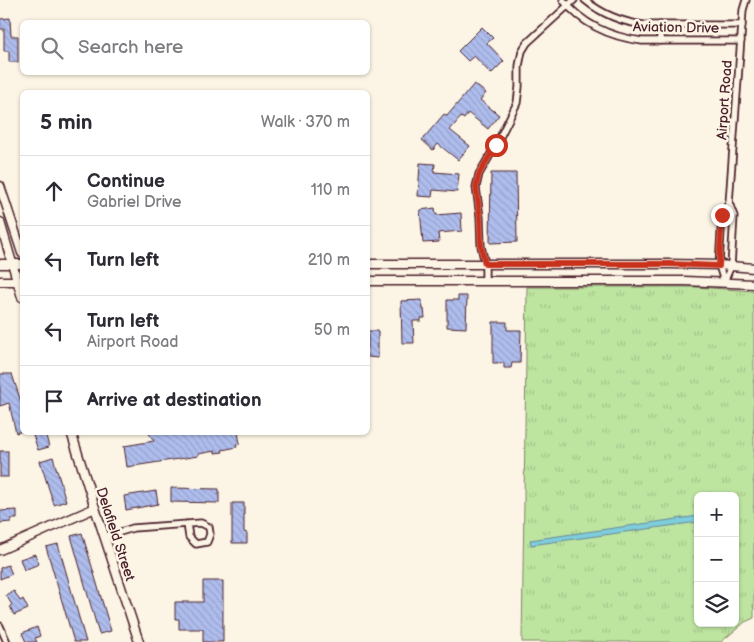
<!DOCTYPE html>
<html lang="en">
<head>
<meta charset="utf-8">
<style>
	:root { --surface:#fff; --page:#f7f7f7; --text:#2b2b33; --muted:#7c7c81; --line:#e1e1e2 }
	body { margin:0; font-family:"Balsamiq Sans",sans-serif; background:var(--page); color:var(--text) }
	.controls { position:absolute; right:15px; bottom:15px; display:grid; overflow:hidden; border-radius:8px; box-shadow:0 1px 4px #0004 }
	.controls button { width:45px; height:45px; display:grid; place-items:center; padding:0; border:0; border-bottom:1px solid var(--line); background:var(--surface); color:var(--text); font:25px sans-serif }
	.stop { position:absolute; width:15px; height:15px; margin:-11px; border:4px solid #c8321e; border-radius:50%; background:#fff }
	.stop.end { background:#c8321e; border-color:#fff; box-shadow:0 1px 5px #0008 }
	.list { margin:0; padding:0; list-style:none }
	h2 { display:flex; justify-content:space-between; align-items:center; height:65px; margin:0; padding:0 20px; font-size:21px }
	h2 small { font-size:16px; font-weight:400; color:var(--muted) }
	.list li { display:grid; grid-template-columns:32px 1fr auto; gap:15px; align-items:center; box-sizing:border-box; height:70px; padding:0 20px; border-top:1px solid var(--line) }
	.list b { display:block; font-size:19px; white-space:nowrap }
	.list p { margin:0; font-size:16px; white-space:nowrap; color:var(--muted) }
	.list em { font-size:16px; font-style:normal; color:var(--muted) }
	.icon { flex:none; width:28px; height:28px; fill:none; stroke:currentColor; stroke-width:2; stroke-linecap:round; stroke-linejoin:round }
	.map { position:relative; flex:none; width:754px; height:642px; overflow:hidden }
	.search { position:absolute; background:var(--surface); box-shadow:0 1px 4px #0004; left:20px; top:20px; width:350px; height:55px; display:flex; align-items:center; gap:12px; box-sizing:border-box; padding:0 18px; border-radius:8px; color:var(--muted); font-size:19px }
	.panel { position:absolute; background:var(--surface); box-shadow:0 1px 4px #0004; left:20px; top:90px; width:350px; height:345px; border-radius:8px }
	.map>svg:first-child { display:block }
</style>
</head>
<body>
<div class="map">
<svg width="754" height="642" viewBox="0 0 754 642">
	<defs>
		<pattern id="grass-tufts" width="24" height="20" patternUnits="userSpaceOnUse" patternTransform="scale(1.25)"><rect width="24" height="20" fill="#bde5a0"/><path d="M3 7l-1-3M5 7V3M7 7l1-3M15 17l-1-3M17 17v-4M19 17l1-3" fill="none" stroke="#a4c48a"/></pattern>
		<pattern id="building-back-hatch" width="6" height="6" patternUnits="userSpaceOnUse" patternTransform="scale(1.25)"><rect width="6" height="6" fill="#aebded"/><path d="M-1 5l2 2M0 0l6 6M5-1l2 2" fill="none" stroke="#97a2cb"/></pattern>
	</defs>
	<rect width="100%" height="100%" fill="#fcf5e5"/>
	<filter id="ink" filterUnits="userSpaceOnUse"><feTurbulence type="fractalNoise" baseFrequency=".02" numOctaves="2"/><feDisplacementMap in="SourceGraphic" scale="10" xChannelSelector="R" yChannelSelector="G"/><feConvolveMatrix kernelMatrix="1 2 1 2 8 2 1 2 1" color-interpolation-filters="sRGB"/></filter>
	<g filter="url(#ink)">
		<path fill="url(#grass-tufts)" stroke="#848266" fill-rule="evenodd" d="M527,287h169l58,4v327l-9,4 -24,20h-199zM698,496h37v127h-37z"/>
		<polygon fill="#7ecddc" stroke="#698795" points="698,516 698,522 531,545 530,540"/>
		<g fill="url(#building-back-hatch)" stroke="#4a1f2b">
			<polygon points="10,18 11,36 18,36 18,62 9,62 9,51 4,51 4,29 0,29 0,19"/>
			<polygon points="482,27 493,38 487,43 504,61 491,74 474,56 468,61 458,51"/>
			<polygon points="474,84 486,93 480,100 499,115 488,129 468,113 464,119 461,117 450,130 470,146 458,160 438,144 433,150 422,140 444,114 447,116"/>
			<polygon points="420,163 435,164 434,172 459,174 457,192 433,190 432,197 418,196"/>
			<polygon points="491,173 516,173 517,242 490,243"/>
			<polygon points="435,208 436,215 461,213 462,231 438,233 439,242 423,243 420,210"/>
			<polygon points="458,296 467,296 466,328 447,327 447,300 458,300"/>
			<polygon points="422,300 423,309 424,309 425,318 421,318 421,321 413,321 414,343 402,343 401,301"/>
			<polygon points="493,322 507,322 507,330 521,330 520,363 512,363 511,368 504,368 504,363 493,363"/>
			<polygon points="368,331 378,331 378,358 368,357"/>
			<polygon points="0,374 12,374 22,405 22,431 16,433 9,403 0,406"/>
			<polygon points="42,432 45,432 49,447 38,450 33,435"/>
			<polygon points="148,432 238,432 240,444 236,444 237,447 222,450 223,452 215,453 215,451 198,454 198,456 127,467 124,446 154,441"/>
			<rect x="0" y="451" width="8" height="26"/>
			<polygon points="53,457 66,501 54,505 40,461"/>
			<polygon points="171,488 219,489 219,503 171,502"/>
			<polygon points="156,491 158,504 126,510 124,496"/>
			<polygon points="232,503 244,503 244,532 247,533 247,543 232,543"/>
			<polygon points="17,510 17,519 11,519 11,522 0,523 0,511"/>
			<polygon points="82,533 111,631 99,634 71,536"/>
			<polygon points="58,544 86,642 74,642 46,547"/>
			<polygon points="35,554 39,564 24,570 20,559"/>
			<polygon points="8,565 12,574 0,579 0,568"/>
			<polygon points="203,581 223,581 223,642 203,642 203,629 179,629 179,619 175,619 175,602 203,602"/>
			<polygon points="14,591 20,601 23,599 28,609 14,615 10,606 12,605 6,595"/>
			<polygon points="37,627 40,636 35,638 37,642 26,642 22,633"/>
		</g>
		<g fill="none" stroke-linecap="round" stroke-linejoin="round">
			<defs>
				<g id="street">
					<path d="M563,0c20,25 48,37 79,41h99"/>
					<path d="M585,0c18,15 36,22 59,25h98"/>
					<polyline points="660,25 660,41"/>
					<polyline points="485,281 485,264 481,246 480,217 476,187 479,174 496,145 517,103 519,87 519,66 522,51 527,43 574,0"/>
					<polyline points="724,282 731,266 734,216 729,203 743,10 746,0"/>
					<polyline points="724,282 719,265 722,215 729,203"/>
					<polyline points="104,537 133,528 201,523 209,527 210,534 207,542 196,544 189,537 187,524"/>
					<polyline points="0,626 7,642"/>
				</g>
				<g id="secondary">
					<polyline points="0,186 22,253"/>
					<polyline points="0,222 22,297"/>
					<polyline points="0,264 22,264"/>
					<polyline points="368,264 669,264 719,265 754,268"/>
					<polyline points="0,281 21,281"/>
					<polyline points="368,281 685,281 754,284"/>
					<polyline points="71,432 95,508 139,642"/>
					<polyline points="0,550 95,508"/>
				</g>
			</defs>
			<use href="#street" stroke="#4a1f2b" stroke-width="9"/>
			<use href="#secondary" stroke="#4a1f2b" stroke-width="11"/>
			<use href="#street" stroke="#fcf5e5" stroke-width="5.5"/>
			<use href="#secondary" stroke="#fcf5e5" stroke-width="8"/>
		</g>
	</g>
	<g fill="none" stroke-linecap="round" stroke-linejoin="round" filter="url(#ink)">
		<polyline stroke="#c8321e" stroke-width="6" points="496,145 479,174 476,187 480,217 481,246 485,264 669,264 719,266 722,215"/>
	</g>
	<g text-anchor="middle" stroke-width="5" stroke-linejoin="round" paint-order="stroke">
		<g font-size="14" fill="#4a1f2b" stroke="#fcf5e5">
			<text transform="translate(676 27) rotate(1)" y="5">Aviation Drive</text>
			<text transform="translate(724 100) rotate(-86)" y="5">Airport Road</text>
			<text transform="translate(116 534) rotate(72)" y="5">Delafield Street</text>
		</g>
	</g>
</svg>
<div class="controls">
<button>+</button>
<button>−</button>
<button><svg class="icon" aria-label="layers" viewBox="0 0 24 24"><path d="M12 4l9 5-9 5-9-5zM3 14l9 5 9-5"/></svg></button>
</div>
<div class="stop" style="left:496px;top:145px"></div>
<div class="stop end" style="left:722px;top:215px"></div>
<div class="search"><svg class="icon" aria-label="search" viewBox="0 0 24 24"><circle cx="10" cy="10" r="6"/><path d="M15 15l6 6"/></svg>Search here</div>
<section class="panel">
<h2>5 min<small>Walk · 370 m</small></h2>
<ul class="list">
<li><svg class="icon" aria-label="ahead" viewBox="0 0 24 24"><path d="M12 20V5M6 11l6-6 6 6"/></svg><div><b>Continue</b><p>Gabriel Drive</p></div><em>110 m</em></li>
<li><svg class="icon" aria-label="left" viewBox="0 0 24 24"><path d="M17 20v-9H6M10 6l-5 5 5 5"/></svg><div><b>Turn left</b></div><em>210 m</em></li>
<li><svg class="icon" aria-label="left" viewBox="0 0 24 24"><path d="M17 20v-9H6M10 6l-5 5 5 5"/></svg><div><b>Turn left</b><p>Airport Road</p></div><em>50 m</em></li>
<li><svg class="icon" aria-label="arrive" viewBox="0 0 24 24"><path d="M6 21V4h12l-3 4 3 4H6"/></svg><div><b>Arrive at destination</b></div></li>
</ul>
</section>
</div>
</body>
</html>
